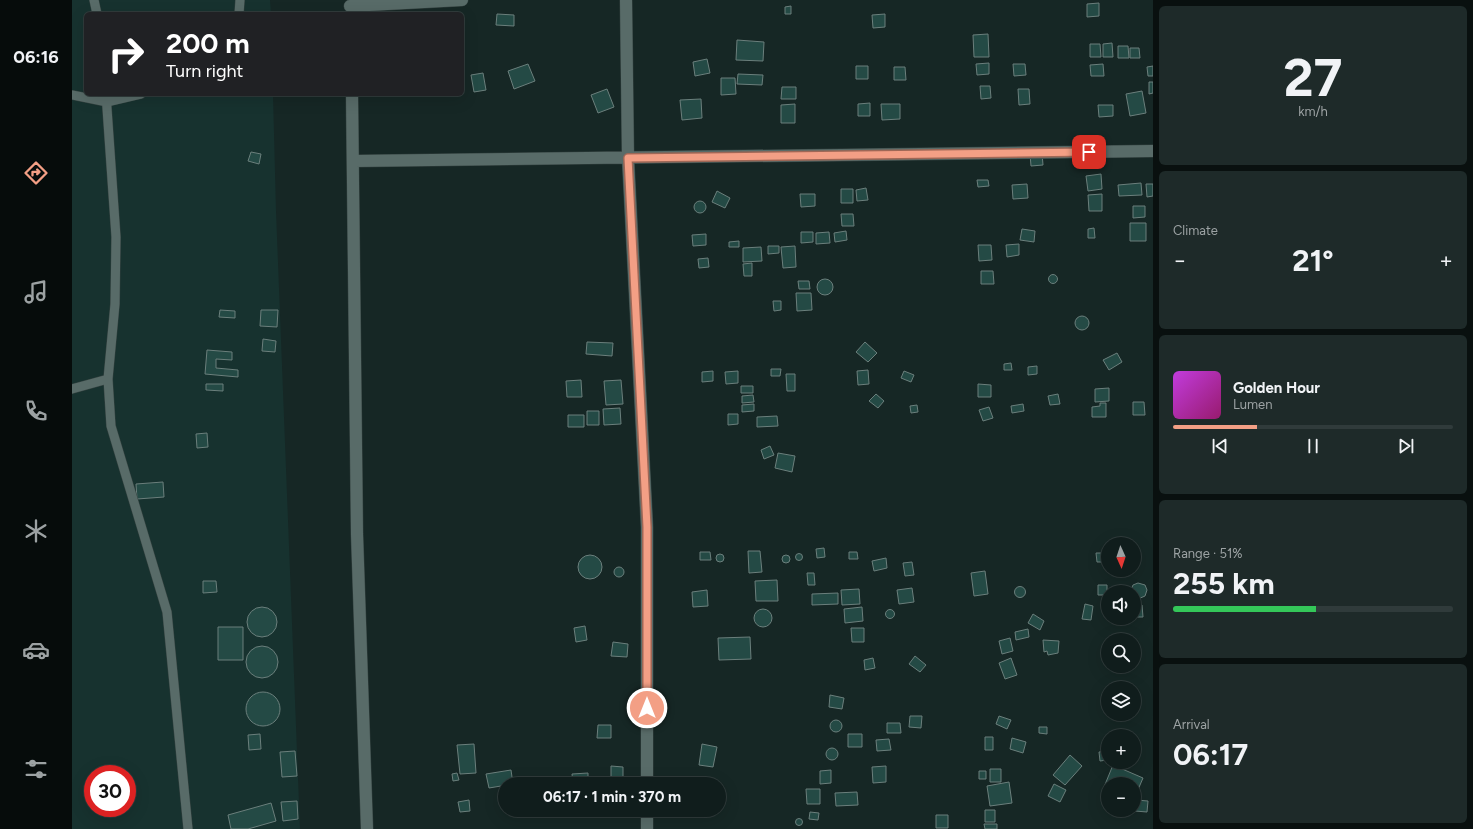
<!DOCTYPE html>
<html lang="en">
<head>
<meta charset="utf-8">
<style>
	:root { --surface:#101d1c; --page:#1e2a29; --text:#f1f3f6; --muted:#9ca2a3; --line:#303b3b; --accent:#f39f85 }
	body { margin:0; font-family:Figtree,sans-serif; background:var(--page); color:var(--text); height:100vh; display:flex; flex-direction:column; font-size:15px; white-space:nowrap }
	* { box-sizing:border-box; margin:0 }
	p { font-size:13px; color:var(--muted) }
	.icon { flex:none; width:22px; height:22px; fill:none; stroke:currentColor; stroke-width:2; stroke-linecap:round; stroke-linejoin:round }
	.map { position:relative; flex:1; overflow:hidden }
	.panel { display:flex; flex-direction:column; gap:6px; padding:6px; background:#09100f; width:320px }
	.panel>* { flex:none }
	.banner { position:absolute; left:12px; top:12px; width:380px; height:84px; border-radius:6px; box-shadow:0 4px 16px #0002,0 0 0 1px var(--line); background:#202124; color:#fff; overflow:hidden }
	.needle { width:26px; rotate:177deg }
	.tools { position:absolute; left:1029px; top:537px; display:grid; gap:8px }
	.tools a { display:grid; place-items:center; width:40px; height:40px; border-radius:50%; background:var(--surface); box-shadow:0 4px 16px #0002,0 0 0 1px var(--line); font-size:20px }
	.speed { position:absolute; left:12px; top:765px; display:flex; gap:8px; font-size:20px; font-weight:700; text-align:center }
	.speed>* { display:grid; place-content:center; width:52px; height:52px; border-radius:50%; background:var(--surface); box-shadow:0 4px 16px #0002,0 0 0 1px var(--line); line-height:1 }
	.speed .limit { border:6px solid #d22; background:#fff; color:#111 }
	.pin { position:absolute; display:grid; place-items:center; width:34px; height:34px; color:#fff; margin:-17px; border-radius:8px; box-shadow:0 2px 6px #0006 }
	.me { position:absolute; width:44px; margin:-22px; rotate:0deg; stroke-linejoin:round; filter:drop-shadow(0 0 3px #0008) }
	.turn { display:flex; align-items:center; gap:14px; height:84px; padding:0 16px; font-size:18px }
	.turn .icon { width:52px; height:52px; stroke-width:2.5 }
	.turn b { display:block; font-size:28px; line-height:34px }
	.big { font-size:30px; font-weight:700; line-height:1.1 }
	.panel .tile { flex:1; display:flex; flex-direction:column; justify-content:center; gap:6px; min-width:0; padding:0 14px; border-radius:6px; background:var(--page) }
	.panel .dial { align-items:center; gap:0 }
	.dial b { font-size:52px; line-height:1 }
	.song { display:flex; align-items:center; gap:12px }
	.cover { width:48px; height:48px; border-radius:6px; background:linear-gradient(135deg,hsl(290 70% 55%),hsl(320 70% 35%)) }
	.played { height:4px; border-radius:2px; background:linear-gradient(90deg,var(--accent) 30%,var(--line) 30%) }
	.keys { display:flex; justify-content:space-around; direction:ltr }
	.heat { display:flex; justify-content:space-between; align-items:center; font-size:22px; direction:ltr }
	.charge { height:6px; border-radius:3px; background:linear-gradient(90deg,#34c759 51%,var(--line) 0) }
	.trip { position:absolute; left:426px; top:777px; width:228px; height:40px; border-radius:20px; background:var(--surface); box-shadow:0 4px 16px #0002,0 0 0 1px var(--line); font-weight:700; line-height:40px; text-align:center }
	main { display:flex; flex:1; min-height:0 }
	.dock { display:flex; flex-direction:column; width:72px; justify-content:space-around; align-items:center; background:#060c0b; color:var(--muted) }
	.dock .icon { width:28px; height:28px }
	.dock .selected { color:var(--accent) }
	.dock b { font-size:18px; color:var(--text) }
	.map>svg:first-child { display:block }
	.built { fill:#17322f; fill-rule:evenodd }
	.building { fill:#244a45; stroke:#6b7f7c }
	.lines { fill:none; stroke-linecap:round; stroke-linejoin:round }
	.lane-casing { stroke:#344240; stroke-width:10 }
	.street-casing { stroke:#344240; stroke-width:13 }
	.lane { stroke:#586b68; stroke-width:9 }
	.street { stroke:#586b68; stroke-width:12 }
	.route-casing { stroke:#9e6756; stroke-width:10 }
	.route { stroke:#f39f85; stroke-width:7 }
</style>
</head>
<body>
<main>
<nav class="dock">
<b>06:16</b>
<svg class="icon selected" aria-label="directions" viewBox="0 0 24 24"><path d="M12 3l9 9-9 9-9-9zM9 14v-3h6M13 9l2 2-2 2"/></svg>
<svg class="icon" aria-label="music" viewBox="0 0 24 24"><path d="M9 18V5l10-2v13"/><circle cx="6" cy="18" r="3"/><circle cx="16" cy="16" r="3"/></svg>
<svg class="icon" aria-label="phone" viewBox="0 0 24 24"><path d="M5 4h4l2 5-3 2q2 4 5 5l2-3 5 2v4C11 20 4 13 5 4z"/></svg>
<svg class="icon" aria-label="climate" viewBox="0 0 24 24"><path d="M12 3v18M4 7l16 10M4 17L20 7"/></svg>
<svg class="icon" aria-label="car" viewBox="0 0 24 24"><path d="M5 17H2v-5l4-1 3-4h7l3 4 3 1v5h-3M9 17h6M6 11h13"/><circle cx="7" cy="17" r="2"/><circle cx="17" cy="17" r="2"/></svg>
<svg class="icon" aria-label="filters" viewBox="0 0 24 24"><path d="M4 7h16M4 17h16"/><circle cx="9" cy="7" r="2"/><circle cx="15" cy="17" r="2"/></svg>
</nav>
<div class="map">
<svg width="1081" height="829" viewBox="0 0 1081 829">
	<rect width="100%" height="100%" fill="#162725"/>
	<path class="built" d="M 0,0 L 198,0 L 199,14 L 14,14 L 14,94 L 201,94 L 204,211 L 228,829 L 0,829 ZM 21,774 L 55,774 L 55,808 L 21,808 Z"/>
	<path class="building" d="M 1027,3 L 1027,16 L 1015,17 L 1015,4 Z
		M 719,6 L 719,14 L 713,14 L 713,7 Z
		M 425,14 L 442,15 L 442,26 L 424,25 Z
		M 813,14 L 813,27 L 801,28 L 800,15 Z
		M 916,34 L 917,57 L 902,57 L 901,35 Z
		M 665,40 L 692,42 L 691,61 L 664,60 Z
		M 1040,43 L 1041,57 L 1031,57 L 1031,44 Z
		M 1018,44 L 1028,44 L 1029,57 L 1018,57 Z
		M 1046,46 L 1056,46 L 1057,58 L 1046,58 Z
		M 1058,48 L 1067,48 L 1068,58 L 1058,58 Z
		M 635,59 L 638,73 L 623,76 L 621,62 Z
		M 917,63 L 917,74 L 905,75 L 904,64 Z
		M 456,64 L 463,81 L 442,89 L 436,71 Z
		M 941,64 L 953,64 L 954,75 L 942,76 Z
		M 1031,64 L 1032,76 L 1019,76 L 1018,65 Z
		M 784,66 L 796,66 L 796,79 L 784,79 Z
		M 1081,66 L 1081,76 L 1076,76 L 1075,67 Z
		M 822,67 L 833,67 L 834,80 L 822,80 Z
		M 411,73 L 414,90 L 402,92 L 399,75 Z
		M 666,74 L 691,75 L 690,85 L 665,84 Z
		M 649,78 L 663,78 L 664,94 L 649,95 Z
		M 1077,82 L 1081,82 L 1081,93 L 1077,94 Z
		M 908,86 L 918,86 L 919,98 L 909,99 Z
		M 710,87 L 724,87 L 724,99 L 709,99 Z
		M 535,89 L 542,107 L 526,113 L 519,95 Z
		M 946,89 L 957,89 L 958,104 L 947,105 Z
		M 1070,91 L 1074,113 L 1058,116 L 1054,94 Z
		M 629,99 L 630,118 L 610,120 L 608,100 Z
		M 798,103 L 798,116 L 786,116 L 786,104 Z
		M 723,104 L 723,123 L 709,123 L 709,105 Z
		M 809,104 L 828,104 L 828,119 L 810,120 Z
		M 1026,105 L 1041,105 L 1041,116 L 1027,117 Z
		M 179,152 L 189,154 L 187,164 L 176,161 Z
		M 970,153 L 971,165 L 959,166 L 958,154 Z
		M 1029,174 L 1030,189 L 1016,191 L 1014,176 Z
		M 905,180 L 916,180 L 917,186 L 906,187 Z
		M 1069,183 L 1070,195 L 1047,196 L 1046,185 Z
		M 955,184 L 956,198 L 941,199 L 940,185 Z
		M 1074,184 L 1081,184 L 1081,196 L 1075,197 Z
		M 794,188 L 796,200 L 785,201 L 784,190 Z
		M 769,189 L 781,189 L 781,203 L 769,203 Z
		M 645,191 L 658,198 L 653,208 L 640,202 Z
		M 728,194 L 743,194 L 743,206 L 729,207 Z
		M 1030,194 L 1030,211 L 1017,211 L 1016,195 Z
		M622 207a6 6 0 1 1 12 0a6 6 0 1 1-12 0Z
		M 1061,206 L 1073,206 L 1073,217 L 1061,218 Z
		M 769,214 L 781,214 L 782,226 L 770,226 Z
		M 1058,223 L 1074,223 L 1074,241 L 1058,241 Z
		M 1022,228 L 1023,238 L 1016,238 L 1016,229 Z
		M 950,229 L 963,231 L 962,242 L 948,240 Z
		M 774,231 L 775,240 L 763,242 L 762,233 Z
		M 729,232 L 741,232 L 741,242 L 729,243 Z
		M 757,232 L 758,243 L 744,244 L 744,233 Z
		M 634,234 L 634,245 L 621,246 L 620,235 Z
		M 667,241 L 667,247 L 657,247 L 657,242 Z
		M 947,244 L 947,255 L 935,257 L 934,245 Z
		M 906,245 L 919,245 L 920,260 L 907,261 Z
		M 696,246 L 707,246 L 707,253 L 696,254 Z
		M 723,246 L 724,267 L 711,268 L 709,247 Z
		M 689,247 L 690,261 L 671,262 L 671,248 Z
		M 636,258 L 637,267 L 627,268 L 626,259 Z
		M 680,263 L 680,276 L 672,276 L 671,264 Z
		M 909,271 L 921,271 L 922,284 L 909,284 Z
		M976.5 279a4.5 4.5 0 1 1 9 0a4.5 4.5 0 1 1-9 0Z
		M745 287a8 8 0 1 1 16 0a8 8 0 1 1-16 0Z
		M 726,281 L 737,281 L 738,289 L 727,289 Z
		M 724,293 L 739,293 L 740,310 L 725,311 Z
		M 701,301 L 709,301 L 709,310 L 702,311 Z
		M 148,310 L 163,311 L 163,318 L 147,317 Z
		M 189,310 L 206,310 L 205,327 L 188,326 Z
		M1003 323a7 7 0 1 1 14 0a7 7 0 1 1-14 0Z
		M 191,339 L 204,341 L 203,352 L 190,351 Z
		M 515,342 L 541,343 L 540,356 L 514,354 Z
		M 793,342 L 805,353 L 796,362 L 784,352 Z
		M 135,350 L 160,352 L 160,360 L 144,359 L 144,368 L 166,370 L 166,377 L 133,374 Z
		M 1045,353 L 1050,362 L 1037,370 L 1031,360 Z
		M 939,363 L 940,370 L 932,370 L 932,364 Z
		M 965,366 L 965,374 L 956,375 L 956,367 Z
		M 699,369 L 709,369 L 708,376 L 699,376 Z
		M 796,370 L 797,384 L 786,385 L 785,371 Z
		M 641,371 L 641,381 L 630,382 L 630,372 Z
		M 666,371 L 666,383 L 654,384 L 653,372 Z
		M 832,371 L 842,375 L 839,382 L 829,378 Z
		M 714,374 L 723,374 L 723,391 L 715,391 Z
		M 509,380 L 510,397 L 495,397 L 494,381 Z
		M 549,380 L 551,404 L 534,405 L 532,381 Z
		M 134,384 L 151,384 L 151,391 L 134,390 Z
		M 906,384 L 919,385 L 919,397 L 906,397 Z
		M 669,386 L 681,386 L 681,393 L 669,393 Z
		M 1037,388 L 1037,401 L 1023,402 L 1023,389 Z
		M 804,394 L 812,401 L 806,408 L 797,401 Z
		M 986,394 L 988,404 L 978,405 L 976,396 Z
		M 681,395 L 682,402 L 670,403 L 670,396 Z
		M 1061,402 L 1072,402 L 1073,415 L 1061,415 Z
		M 1028,403 L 1034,403 L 1034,417 L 1020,417 L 1020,407 L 1028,406 Z
		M 682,404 L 682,411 L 670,412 L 670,405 Z
		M 951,404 L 952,411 L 940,413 L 939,406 Z
		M 845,405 L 846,412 L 839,413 L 838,406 Z
		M 917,407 L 921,418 L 911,421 L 907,410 Z
		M 548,408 L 549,424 L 532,425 L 531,409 Z
		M 515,411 L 527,411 L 527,425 L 515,425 Z
		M 656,414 L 666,414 L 666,424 L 656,425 Z
		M 496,415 L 512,415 L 512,427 L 496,427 Z
		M 705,416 L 706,426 L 685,427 L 685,417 Z
		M 135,433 L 136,447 L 125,448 L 124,434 Z
		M 698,446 L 702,455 L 692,459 L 689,450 Z
		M 706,453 L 723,456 L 720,472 L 703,468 Z
		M 91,482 L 92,497 L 65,499 L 64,484 Z
		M 752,548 L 753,557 L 745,558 L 744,549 Z
		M 676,551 L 688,551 L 690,572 L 677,573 Z
		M 628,552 L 638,552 L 639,560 L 628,560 Z
		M 777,552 L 785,552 L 786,559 L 777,559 Z
		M 1024,553 L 1034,553 L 1034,562 L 1025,562 Z
		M723.5 557a3.5 3.5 0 1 1 7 0a3.5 3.5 0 1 1-7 0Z
		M644 558a4 4 0 1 1 8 0a4 4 0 1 1-8 0Z
		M506 567a12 12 0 1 1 24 0a12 12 0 1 1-24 0Z
		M710 559a4 4 0 1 1 8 0a4 4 0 1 1-8 0Z
		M 814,558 L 815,568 L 802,571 L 800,561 Z
		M 840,562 L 842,575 L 833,576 L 831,563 Z
		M542 572a5 5 0 1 1 10 0a5 5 0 1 1-10 0Z
		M 913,571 L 916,594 L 902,596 L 899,573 Z
		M 735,573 L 742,573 L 743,585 L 736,585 Z
		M 705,580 L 706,601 L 684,601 L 683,581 Z
		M 131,581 L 144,581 L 145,592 L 131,593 Z
		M 1066,583 L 1073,585 L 1075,590 L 1073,596 L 1066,599 L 1062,597 L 1062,592 L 1059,592 L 1059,590 L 1061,585 Z
		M 1026,585 L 1035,585 L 1035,595 L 1026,595 Z
		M 1048,585 L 1054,587 L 1056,592 L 1042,592 L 1044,587 Z
		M942.5 592a5.5 5.5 0 1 1 11 0a5.5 5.5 0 1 1-11 0Z
		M 840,588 L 842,602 L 827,604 L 825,590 Z
		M 787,589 L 788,604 L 770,605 L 769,590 Z
		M 635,590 L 636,606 L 621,607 L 620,592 Z
		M 766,593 L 766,604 L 740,605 L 740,594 Z
		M 1013,604 L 1021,606 L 1019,620 L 1010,619 Z
		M 1036,604 L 1036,618 L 1046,618 L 1045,619 L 1037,619 L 1034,617 L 1032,609 Z
		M 1070,605 L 1071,617 L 1062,617 L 1062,606 Z
		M 790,607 L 791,621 L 773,623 L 772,609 Z
		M175 622a15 15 0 1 1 30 0a15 15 0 1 1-30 0Z
		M682 618a9 9 0 1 1 18 0a9 9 0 1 1-18 0Z
		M813.5 614a4.5 4.5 0 1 1 9 0a4.5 4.5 0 1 1-9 0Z
		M 961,614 L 972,621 L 968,630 L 956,623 Z
		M 513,626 L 515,640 L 504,642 L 502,628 Z
		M 146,627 L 171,627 L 171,660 L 146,660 Z
		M 779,628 L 792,628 L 792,642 L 780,642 Z
		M 956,629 L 957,637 L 944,640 L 943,632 Z
		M 678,637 L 679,659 L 647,660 L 646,638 Z
		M 938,638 L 941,651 L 930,654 L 927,641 Z
		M 971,640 L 987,641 L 986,653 L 976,655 L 975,651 L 972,652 Z
		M 541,642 L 556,644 L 555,657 L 539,656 Z
		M174 662a16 16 0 1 1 32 0a16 16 0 1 1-32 0Z
		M 843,656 L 854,665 L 848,672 L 837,664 Z
		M 801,658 L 803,668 L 793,670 L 792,660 Z
		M 939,658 L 945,675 L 933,679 L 927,663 Z
		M174 709a17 17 0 1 1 34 0a17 17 0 1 1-34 0Z
		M 758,695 L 772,698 L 770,709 L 757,707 Z
		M 838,716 L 850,716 L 849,728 L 837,727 Z
		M 927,716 L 939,720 L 935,729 L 924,724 Z
		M758 726a6 6 0 1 1 12 0a6 6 0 1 1-12 0Z
		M 815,723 L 828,723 L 829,733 L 815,733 Z
		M 526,725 L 539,725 L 539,738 L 525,738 Z
		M 967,727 L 975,727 L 975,734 L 967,733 Z
		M 188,734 L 189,749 L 177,750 L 176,735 Z
		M 776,734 L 790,734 L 790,747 L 776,747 Z
		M 913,737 L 921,737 L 921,750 L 913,750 Z
		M 940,738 L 954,742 L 951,753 L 938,749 Z
		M 817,739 L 819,750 L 805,751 L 804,740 Z
		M 402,744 L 404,773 L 388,774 L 385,745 Z
		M 630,744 L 645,747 L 641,767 L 627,765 Z
		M754 754a6 6 0 1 1 12 0a6 6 0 1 1-12 0Z
		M 223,751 L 225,776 L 210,777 L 208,752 Z
		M 1035,751 L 1035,760 L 1028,761 L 1027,752 Z
		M 998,755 L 1010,766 L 993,785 L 981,775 Z
		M 1041,765 L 1071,778 L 1065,792 L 1062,791 L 1062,784 L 1036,784 L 1036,788 L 1032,787 Z
		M 539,766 L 551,767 L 551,781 L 539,780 Z
		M 814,766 L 814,782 L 801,783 L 800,767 Z
		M 918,769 L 929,769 L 929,782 L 918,782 Z
		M 439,770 L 441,784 L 417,788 L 414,774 Z
		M 759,770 L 759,783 L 748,784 L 748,771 Z
		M 907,771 L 914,771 L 914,779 L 907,779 Z
		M 385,773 L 387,780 L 381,781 L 380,774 Z
		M 516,773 L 516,784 L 501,784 L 500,774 Z
		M 937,782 L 940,803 L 918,806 L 915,786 Z
		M 982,784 L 994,790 L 988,802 L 976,796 Z
		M 734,789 L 748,789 L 748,804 L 735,804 Z
		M 785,792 L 786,805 L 764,806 L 763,793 Z
		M 397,800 L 398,811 L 388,812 L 386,802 Z
		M 1064,800 L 1076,801 L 1075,812 L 1063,811 Z
		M 225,801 L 226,819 L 211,821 L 209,802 Z
		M 199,803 L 204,821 L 176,829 L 159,829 L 156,815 Z
		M 913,810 L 923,810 L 923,822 L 913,822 Z
		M 738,812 L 747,813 L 746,820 L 737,819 Z
		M 864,815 L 876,815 L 876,828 L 864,828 Z
		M723.5 822a3.5 3.5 0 1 1 7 0a3.5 3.5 0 1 1-7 0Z
		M 912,824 L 925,824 L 925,829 L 913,829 Z"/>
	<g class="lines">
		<g class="lane-casing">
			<path id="lane" d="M 22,0 L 25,14
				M 167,14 L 168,0
				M 0,95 L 35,102 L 69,94
				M 36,379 L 39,426 L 95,612 L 116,829
				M 0,389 L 36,379 L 43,304 L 44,237 L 34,94"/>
		</g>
		<g class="street-casing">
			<path id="street" d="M 554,0 L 556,158 L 575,527 L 575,784
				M 278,6 L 390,0
				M 280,94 L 285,534 L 295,829
				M 282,161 L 1081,151
				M 575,810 L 575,829"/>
		</g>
		<use href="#lane" class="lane"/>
		<use href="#street" class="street"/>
	</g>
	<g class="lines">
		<g class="route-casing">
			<path id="route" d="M 575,708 L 575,527 L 556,158 L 1017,152"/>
		</g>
		<use href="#route" class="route"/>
	</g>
</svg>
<div class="tools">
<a><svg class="needle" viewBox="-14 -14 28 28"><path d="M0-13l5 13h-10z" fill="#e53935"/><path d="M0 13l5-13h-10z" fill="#9ca2a3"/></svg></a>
<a><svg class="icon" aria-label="sound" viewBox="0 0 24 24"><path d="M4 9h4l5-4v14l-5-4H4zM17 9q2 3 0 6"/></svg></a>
<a><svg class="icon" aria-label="search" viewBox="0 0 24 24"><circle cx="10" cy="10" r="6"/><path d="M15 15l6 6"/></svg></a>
<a><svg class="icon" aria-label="layers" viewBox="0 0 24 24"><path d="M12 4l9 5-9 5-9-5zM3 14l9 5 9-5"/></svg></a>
<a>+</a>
<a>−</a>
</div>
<div class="speed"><div class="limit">30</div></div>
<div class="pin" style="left:1017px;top:152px;background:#d93025"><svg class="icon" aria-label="arrive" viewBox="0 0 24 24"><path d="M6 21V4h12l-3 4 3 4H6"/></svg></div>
<svg class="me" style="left:575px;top:708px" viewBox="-20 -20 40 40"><circle r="17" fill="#f39f85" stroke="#fff" stroke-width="3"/><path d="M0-11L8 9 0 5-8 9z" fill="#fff"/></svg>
<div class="trip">06:17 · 1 min · 370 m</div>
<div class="banner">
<div class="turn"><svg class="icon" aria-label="right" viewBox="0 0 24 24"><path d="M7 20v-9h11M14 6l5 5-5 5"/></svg><div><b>200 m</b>Turn right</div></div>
</div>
</div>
<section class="panel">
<div class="tile dial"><b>27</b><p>km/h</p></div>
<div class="tile"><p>Climate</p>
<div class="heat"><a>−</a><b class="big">21°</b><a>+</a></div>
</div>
<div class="tile">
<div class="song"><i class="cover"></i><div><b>Golden Hour</b><p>Lumen</p></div></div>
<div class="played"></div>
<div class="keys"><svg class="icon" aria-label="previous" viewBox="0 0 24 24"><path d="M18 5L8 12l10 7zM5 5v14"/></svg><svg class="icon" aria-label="pause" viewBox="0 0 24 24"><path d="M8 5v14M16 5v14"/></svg><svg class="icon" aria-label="next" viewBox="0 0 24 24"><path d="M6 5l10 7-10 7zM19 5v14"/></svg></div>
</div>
<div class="tile"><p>Range · 51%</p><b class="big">255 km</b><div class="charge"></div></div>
<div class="tile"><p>Arrival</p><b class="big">06:17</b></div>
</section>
</main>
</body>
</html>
